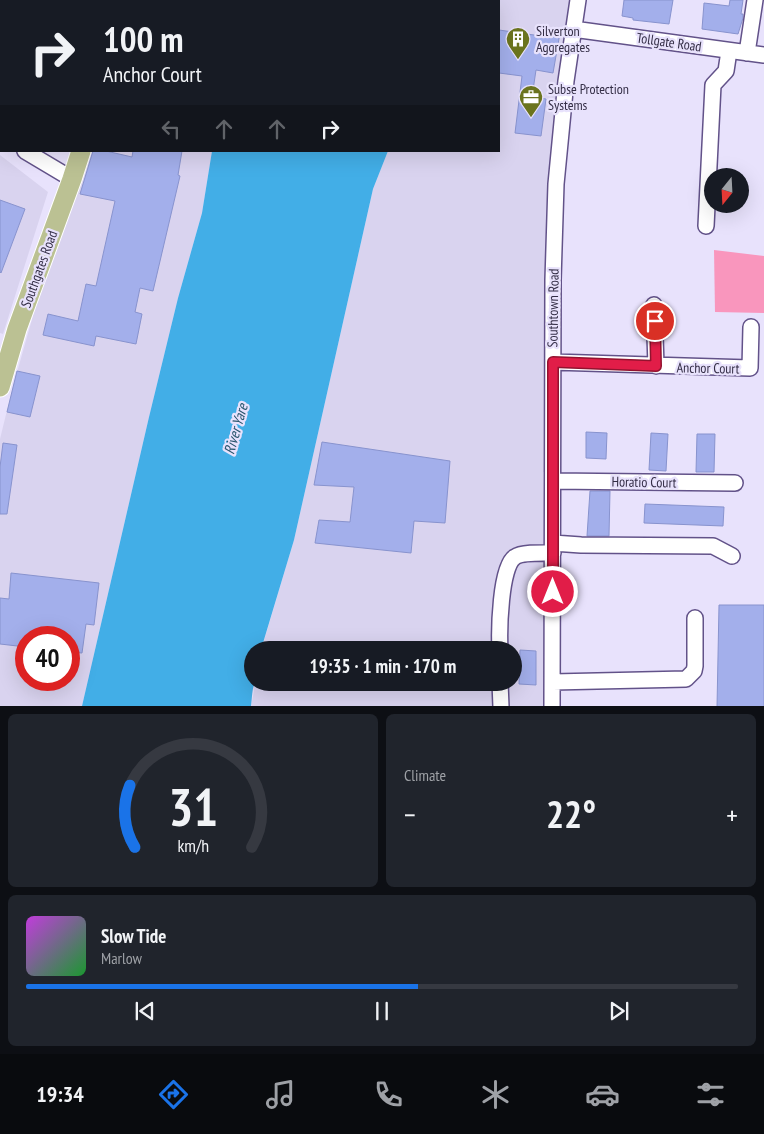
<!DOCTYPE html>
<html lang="en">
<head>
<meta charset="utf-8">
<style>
	:root { --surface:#171b24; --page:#20242c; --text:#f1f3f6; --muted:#9ea1a6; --line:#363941; --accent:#1a73e8 }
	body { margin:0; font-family:"PT Sans Narrow",sans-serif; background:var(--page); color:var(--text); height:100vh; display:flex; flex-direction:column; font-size:19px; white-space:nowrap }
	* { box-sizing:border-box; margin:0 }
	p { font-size:16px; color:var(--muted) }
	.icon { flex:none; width:28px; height:28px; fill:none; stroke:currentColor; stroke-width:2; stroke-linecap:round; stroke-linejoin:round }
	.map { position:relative; height:706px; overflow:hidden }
	.panel { display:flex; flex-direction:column; gap:8px; padding:8px; background:#0d0f14; flex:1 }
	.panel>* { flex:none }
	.banner { position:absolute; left:0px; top:0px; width:500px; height:152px; box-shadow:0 5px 20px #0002; background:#171b24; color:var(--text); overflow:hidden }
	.needle { width:32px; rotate:198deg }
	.tools { position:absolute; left:704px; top:168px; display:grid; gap:10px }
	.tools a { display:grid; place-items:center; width:45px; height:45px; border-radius:50%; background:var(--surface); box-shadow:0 5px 20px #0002; font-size:25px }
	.speed { position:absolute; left:15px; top:626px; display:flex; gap:10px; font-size:25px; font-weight:700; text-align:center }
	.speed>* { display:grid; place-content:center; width:65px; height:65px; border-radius:50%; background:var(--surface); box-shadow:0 5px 20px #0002; line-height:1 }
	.speed .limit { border:8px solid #d22; background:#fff; color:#111 }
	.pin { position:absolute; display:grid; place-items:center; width:42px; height:42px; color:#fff; margin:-21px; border:2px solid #fff; border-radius:50%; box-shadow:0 1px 5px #0007 }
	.me { position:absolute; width:55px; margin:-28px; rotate:0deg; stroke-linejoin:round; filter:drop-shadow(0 0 4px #0008) }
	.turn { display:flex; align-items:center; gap:18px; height:105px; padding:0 20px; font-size:22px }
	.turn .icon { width:65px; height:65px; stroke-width:2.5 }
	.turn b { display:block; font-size:35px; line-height:42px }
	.lanes { display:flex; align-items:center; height:48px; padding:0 20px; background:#0003; justify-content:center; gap:25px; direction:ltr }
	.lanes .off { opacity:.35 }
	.big { font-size:38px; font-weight:600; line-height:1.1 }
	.panel .tile { flex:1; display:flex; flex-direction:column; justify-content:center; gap:8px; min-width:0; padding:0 18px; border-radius:8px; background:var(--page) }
	.panel .dial { align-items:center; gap:0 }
	.dial svg { height:130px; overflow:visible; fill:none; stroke:var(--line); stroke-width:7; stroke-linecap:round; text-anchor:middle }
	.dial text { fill:var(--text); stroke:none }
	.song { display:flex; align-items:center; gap:15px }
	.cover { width:60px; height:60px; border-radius:8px; background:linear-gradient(135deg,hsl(290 70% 55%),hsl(130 70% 35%)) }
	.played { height:5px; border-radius:2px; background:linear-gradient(90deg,var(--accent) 55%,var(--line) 55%) }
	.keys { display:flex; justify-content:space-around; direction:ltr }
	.heat { display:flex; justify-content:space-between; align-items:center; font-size:28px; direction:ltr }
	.panel .tiles { flex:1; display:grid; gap:8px; grid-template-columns:1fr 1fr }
	.tile:last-child { grid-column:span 2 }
	.trip { position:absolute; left:244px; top:641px; width:278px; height:50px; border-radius:25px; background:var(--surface); box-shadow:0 5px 20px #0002; font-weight:600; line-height:50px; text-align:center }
	.menu { display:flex; height:80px; justify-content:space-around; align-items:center; background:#090b0e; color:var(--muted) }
	.menu .icon { width:35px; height:35px }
	.menu .on { color:var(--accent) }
	.menu b { font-size:22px; color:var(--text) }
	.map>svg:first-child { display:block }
	.built { fill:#d9d3ef; fill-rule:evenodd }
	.green { fill:#f996bd }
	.water { fill:#42aee7 }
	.building { fill:#a3afeb; stroke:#8893ce }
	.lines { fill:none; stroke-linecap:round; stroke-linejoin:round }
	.minor-casing { stroke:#625289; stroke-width:18 }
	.major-casing { stroke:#fff; stroke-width:21 }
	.minor { stroke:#fff; stroke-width:15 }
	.major { stroke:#bbc193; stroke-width:19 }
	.route-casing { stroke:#92132f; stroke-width:12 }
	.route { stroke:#e11d48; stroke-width:9 }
	.labels { text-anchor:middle; stroke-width:4.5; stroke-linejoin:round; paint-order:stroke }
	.poi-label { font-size:14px; fill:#332d45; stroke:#e8e2fc; text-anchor:start }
	.street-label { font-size:14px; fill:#332d45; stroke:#e8e2fc }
	.water-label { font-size:15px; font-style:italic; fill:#27536b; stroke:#e8e2fc }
</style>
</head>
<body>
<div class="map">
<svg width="764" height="707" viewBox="0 0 764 707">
	<rect width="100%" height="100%" fill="#e8e2fc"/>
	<path class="built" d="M 0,0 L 115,0 L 1,1 L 1,123 Z
		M 444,0 L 578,0 L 566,81 L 553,473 L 543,472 L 545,580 L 543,706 L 251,707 L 254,691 L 253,686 L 255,683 L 512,682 L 512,650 L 266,650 L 263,644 L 294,540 L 373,189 L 388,151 L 499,151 L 499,1 L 444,1 Z
		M 89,151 L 212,151 L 202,213 L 178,298 L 149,417 L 82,706 L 0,707 L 0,439 L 12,390 L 40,291 ZM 26,638 L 69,638 L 69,680 L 26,680 Z
		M 0,155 L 48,192 L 3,334 L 0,333 Z"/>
	<path class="green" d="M 714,250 L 764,256 L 764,313 L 715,312 Z"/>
	<path class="water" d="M 249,0 L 444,0 L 249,1 Z
		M 212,151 L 388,151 L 373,189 L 294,540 L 263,643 L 328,645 L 429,641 L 451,650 L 252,650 L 252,682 L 255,683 C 252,687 252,700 251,706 L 82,706 L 149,417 L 178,298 L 202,213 Z"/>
	<path class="building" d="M 624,0 L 673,0 L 669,24 L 633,20 L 633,18 L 622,16 Z
		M 730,0 L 743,0 L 741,14 L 743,14 L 743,18 L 738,34 L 702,29 L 704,3 L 729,6 Z
		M 543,29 L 560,33 L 553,73 L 536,70 L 532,97 L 546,99 L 541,136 L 515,133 L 522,76 L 499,73 L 499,30 L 541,36 Z
		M 93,151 L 106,151 L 132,157 L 133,151 L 182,151 L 178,175 L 180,176 L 153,291 L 140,288 L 135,312 L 142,314 L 136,344 L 96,336 L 94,346 L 43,335 L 48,314 L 78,321 L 86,284 L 96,286 L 115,201 L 80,194 Z
		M 0,200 L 25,209 L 1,273 L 0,272 Z
		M 17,371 L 40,376 L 30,417 L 7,412 Z
		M 586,432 L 607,433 L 606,459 L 586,458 Z
		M 651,433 L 668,434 L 666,471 L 649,470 Z
		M 697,434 L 715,434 L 714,472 L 696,472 Z
		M 322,442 L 450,461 L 445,523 L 414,521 L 411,553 L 315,543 L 319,520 L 350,522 L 354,487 L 314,485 Z
		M 3,443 L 17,445 L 7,514 L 0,514 L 0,467 Z
		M 590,491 L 610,491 L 609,536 L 587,536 Z
		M 645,504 L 724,507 L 723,526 L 644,523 Z
		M 11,573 L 99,583 L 94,625 L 86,624 L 82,653 L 69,652 L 69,638 L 26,638 L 26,647 L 0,644 L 0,598 L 9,599 Z
		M 719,605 L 764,605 L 764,707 L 717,707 Z
		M 520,650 L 536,651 L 536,685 L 519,684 Z"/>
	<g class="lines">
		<g class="minor-casing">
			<path id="minor" d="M 0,9 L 1,10
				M 573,29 L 764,55
				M 747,53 L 755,0
				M 0,136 L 1,137
				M 25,151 L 72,179
				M 706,226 L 713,85 L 726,71 L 729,51
				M 654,305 L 656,366
				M 553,362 L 750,368 L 751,327
				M 553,481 L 735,483
				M 553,543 L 581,545 L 713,546 L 732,556
				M 500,650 C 499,632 500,566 515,557 C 522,552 544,553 553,553
				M 500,682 L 501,707
				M 553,682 L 686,679 L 694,671 L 695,666 L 695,618
				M 552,707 L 553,280 L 556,184 L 566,81 L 578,0"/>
		</g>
		<g class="major-casing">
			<path id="major" d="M 125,1 L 125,0
				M 0,387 L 17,329 L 72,179 L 81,151"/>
		</g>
		<use href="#minor" class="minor"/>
		<use href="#major" class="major"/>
	</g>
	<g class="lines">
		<g class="route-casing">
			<path id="route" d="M 553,592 L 553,362 L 656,366 L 655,321"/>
		</g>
		<use href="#route" class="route"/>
	</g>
	<defs>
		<g id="building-pin" transform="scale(1.25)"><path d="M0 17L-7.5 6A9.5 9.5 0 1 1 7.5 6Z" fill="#6b741e" stroke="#e8e2fc"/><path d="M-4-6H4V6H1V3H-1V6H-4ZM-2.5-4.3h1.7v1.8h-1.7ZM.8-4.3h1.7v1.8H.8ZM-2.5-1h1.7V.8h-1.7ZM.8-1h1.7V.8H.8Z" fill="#fff"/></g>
		<g id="office-pin" transform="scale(1.25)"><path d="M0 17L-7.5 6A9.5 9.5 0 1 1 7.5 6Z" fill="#6b741e" stroke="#e8e2fc"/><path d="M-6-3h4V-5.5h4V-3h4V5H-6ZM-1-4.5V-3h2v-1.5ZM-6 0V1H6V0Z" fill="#fff"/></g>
	</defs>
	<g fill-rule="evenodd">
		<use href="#building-pin" x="518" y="39"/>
		<use href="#office-pin" x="531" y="97"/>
	</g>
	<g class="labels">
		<g class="poi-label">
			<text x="536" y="36">Silverton<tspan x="536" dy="16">Aggregates</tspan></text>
			<text x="548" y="94">Subse Protection<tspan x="548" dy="16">Systems</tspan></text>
		</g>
		<g class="street-label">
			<text transform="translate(669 42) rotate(8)" y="5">Tollgate Road</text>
			<text transform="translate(39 269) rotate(-70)" y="5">Southgates Road</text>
			<text transform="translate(553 308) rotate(-89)" y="5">Southtown Road</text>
			<text transform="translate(708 368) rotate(1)" y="5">Anchor Court</text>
			<text transform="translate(644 482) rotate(1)" y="5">Horatio Court</text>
		</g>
		<g class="water-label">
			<text transform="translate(236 429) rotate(-74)" y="5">River Yare</text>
		</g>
	</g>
</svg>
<div class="tools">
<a><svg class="needle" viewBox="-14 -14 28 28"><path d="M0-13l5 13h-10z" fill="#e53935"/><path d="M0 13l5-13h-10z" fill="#9ea1a6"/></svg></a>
</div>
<div class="speed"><div class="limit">40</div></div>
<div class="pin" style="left:655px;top:321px;background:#d93025"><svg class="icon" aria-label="arrive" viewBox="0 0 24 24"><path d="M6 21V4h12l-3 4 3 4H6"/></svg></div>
<svg class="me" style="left:553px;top:592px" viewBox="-20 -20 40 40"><circle r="17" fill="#e11d48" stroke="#fff" stroke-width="3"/><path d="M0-11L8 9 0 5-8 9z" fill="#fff"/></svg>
<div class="trip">19:35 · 1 min · 170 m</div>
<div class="banner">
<div class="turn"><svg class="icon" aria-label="right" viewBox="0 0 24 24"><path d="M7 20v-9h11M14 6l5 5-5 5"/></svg><div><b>100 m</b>Anchor Court</div></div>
<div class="lanes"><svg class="icon off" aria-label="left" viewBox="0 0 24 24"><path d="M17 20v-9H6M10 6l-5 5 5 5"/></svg><svg class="icon off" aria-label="ahead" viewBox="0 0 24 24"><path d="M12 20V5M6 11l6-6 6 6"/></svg><svg class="icon off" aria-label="ahead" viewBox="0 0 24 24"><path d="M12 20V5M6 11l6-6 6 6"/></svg><svg class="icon" aria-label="right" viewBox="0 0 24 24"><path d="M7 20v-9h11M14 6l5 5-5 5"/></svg></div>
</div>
</div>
<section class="panel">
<div class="tiles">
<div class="tile dial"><svg viewBox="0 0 100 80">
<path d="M14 69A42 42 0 1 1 86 69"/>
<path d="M14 69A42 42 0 0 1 11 31" stroke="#1a73e8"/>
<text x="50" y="56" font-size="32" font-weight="700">31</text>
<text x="50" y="72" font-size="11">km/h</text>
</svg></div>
<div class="tile"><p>Climate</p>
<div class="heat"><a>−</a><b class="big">22°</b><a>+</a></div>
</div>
<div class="tile">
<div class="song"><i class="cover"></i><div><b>Slow Tide</b><p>Marlow</p></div></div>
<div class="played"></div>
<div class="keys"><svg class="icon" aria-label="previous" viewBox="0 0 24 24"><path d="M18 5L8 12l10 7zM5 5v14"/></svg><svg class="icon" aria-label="pause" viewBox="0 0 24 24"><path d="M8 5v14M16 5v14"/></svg><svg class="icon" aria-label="next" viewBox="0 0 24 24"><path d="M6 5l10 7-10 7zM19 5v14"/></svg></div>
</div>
</div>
</section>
<nav class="menu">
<b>19:34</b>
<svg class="icon on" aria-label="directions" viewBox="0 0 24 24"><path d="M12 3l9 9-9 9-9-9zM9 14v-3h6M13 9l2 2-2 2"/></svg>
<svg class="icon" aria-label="music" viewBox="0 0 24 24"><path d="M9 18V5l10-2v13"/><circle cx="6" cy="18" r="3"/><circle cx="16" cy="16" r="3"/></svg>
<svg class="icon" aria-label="phone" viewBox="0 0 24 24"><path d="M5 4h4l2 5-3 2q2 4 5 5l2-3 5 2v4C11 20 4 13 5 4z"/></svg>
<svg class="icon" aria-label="climate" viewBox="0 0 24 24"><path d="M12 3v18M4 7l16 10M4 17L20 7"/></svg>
<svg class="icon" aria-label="car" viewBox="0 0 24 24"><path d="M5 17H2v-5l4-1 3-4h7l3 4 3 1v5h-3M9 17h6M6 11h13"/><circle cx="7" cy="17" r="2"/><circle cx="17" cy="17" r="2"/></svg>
<svg class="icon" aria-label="filters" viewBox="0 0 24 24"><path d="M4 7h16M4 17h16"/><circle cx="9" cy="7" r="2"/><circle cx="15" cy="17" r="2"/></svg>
</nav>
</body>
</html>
